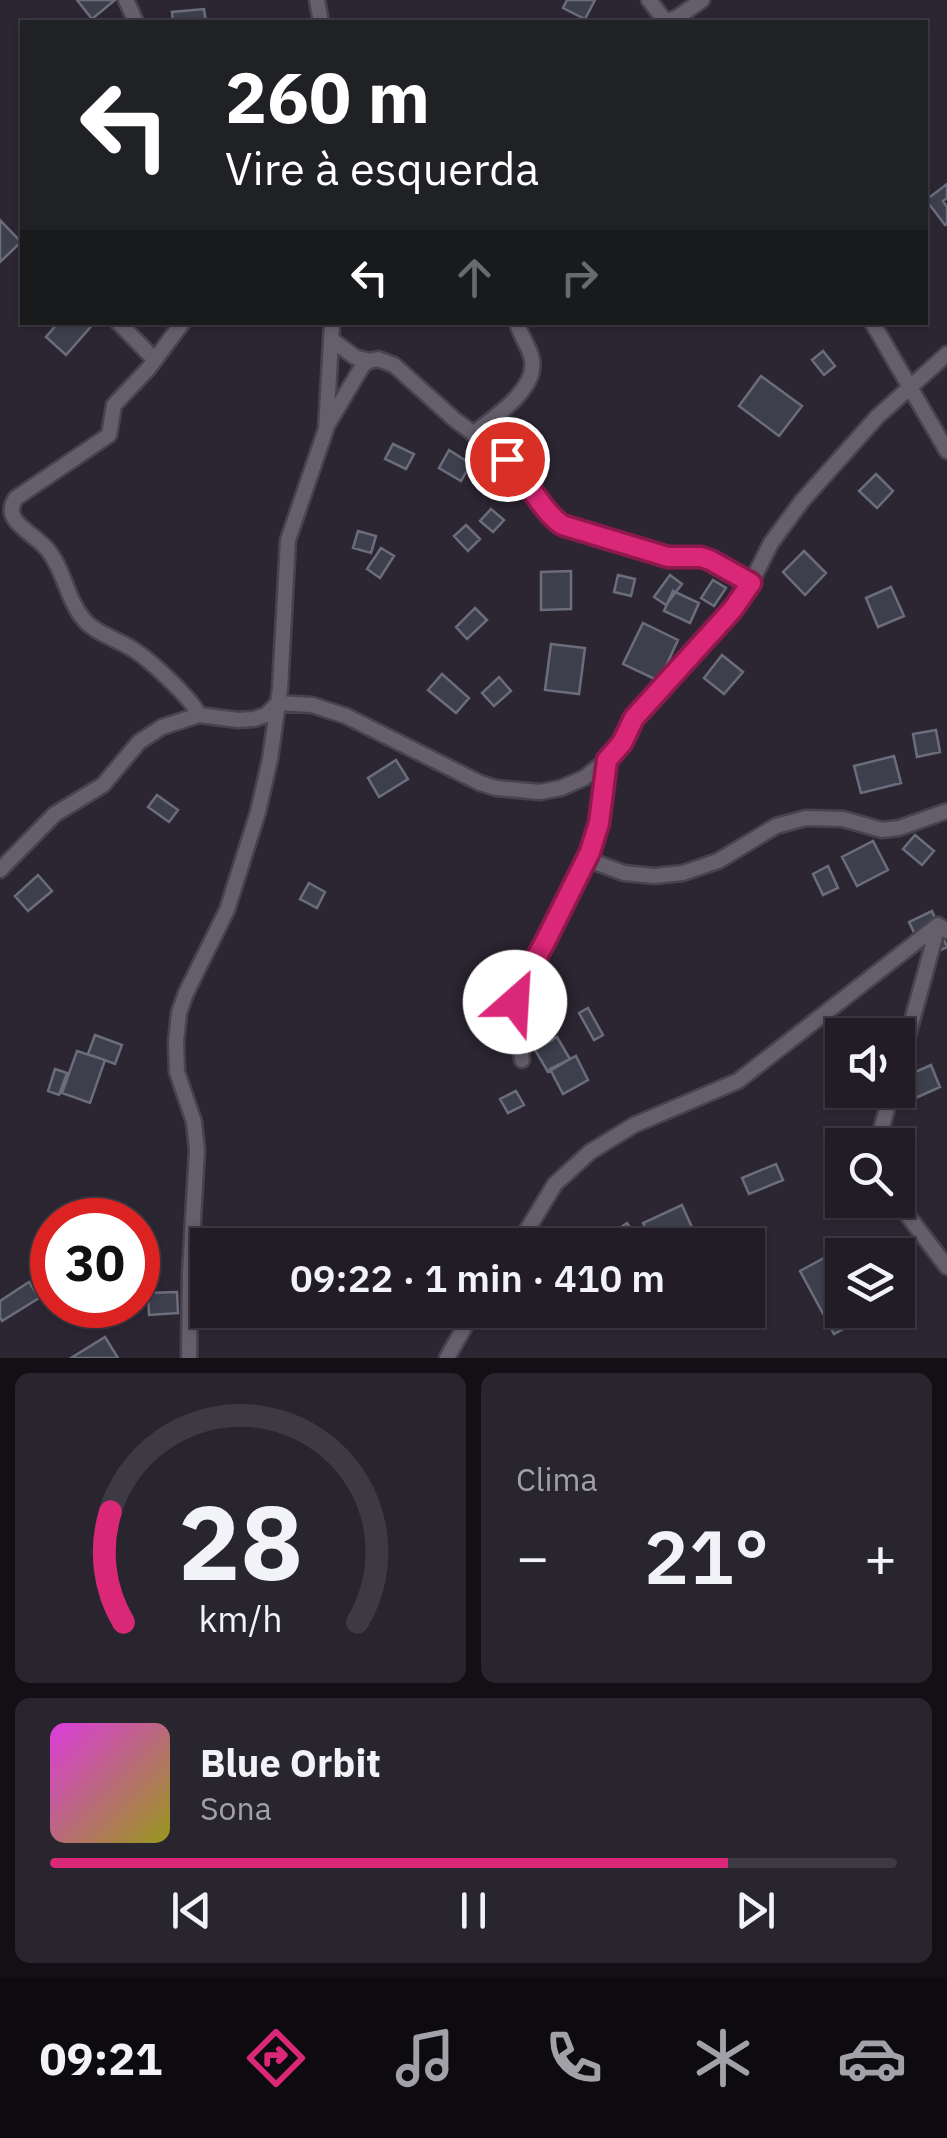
<!DOCTYPE html>
<html lang="pt">
<head>
<meta charset="utf-8">
<style>
	:root { --surface:#211c26; --page:#29252e; --text:#f1f3f6; --muted:#a2a1a7; --line:#3e3a43; --accent:#db2777 }
	body { margin:0; font-family:"IBM Plex Sans",sans-serif; background:var(--page); color:var(--text); height:100vh; display:flex; flex-direction:column; font-size:38px; white-space:nowrap }
	* { box-sizing:border-box; margin:0 }
	p { font-size:32px; color:var(--muted) }
	.icon { flex:none; width:55px; height:55px; fill:none; stroke:currentColor; stroke-width:2; stroke-linecap:round; stroke-linejoin:round }
	.map { position:relative; height:1358px; overflow:hidden }
	.sheet { display:flex; flex-direction:column; gap:15px; padding:15px; background:#120f15; flex:1 }
	.sheet>* { flex:none }
	.hud { position:absolute; left:20px; top:20px; width:908px; height:305px; border-radius:0px; box-shadow:0 2px 8px #0004,0 0 0 2px var(--line); background:#202124; color:#fff; overflow:hidden }
	.buttons { position:absolute; left:825px; top:1018px; display:grid; gap:20px }
	.buttons a { display:grid; place-items:center; width:90px; height:90px; border-radius:0px; background:var(--surface); box-shadow:0 2px 8px #0004,0 0 0 2px var(--line); font-size:50px }
	.speed { position:absolute; left:30px; top:1198px; display:flex; gap:20px; font-size:50px; font-weight:700; text-align:center }
	.speed>* { display:grid; place-content:center; width:130px; height:130px; border-radius:50%; background:var(--surface); box-shadow:0 2px 8px #0004,0 0 0 2px var(--line); line-height:1 }
	.speed .limit { border:15px solid #d22; background:#fff; color:#111 }
	.pin { position:absolute; display:grid; place-items:center; width:85px; height:85px; color:#fff; margin:-42px; border:5px solid #fff; border-radius:50%; box-shadow:0 2px 10px #0007 }
	.me { position:absolute; width:110px; margin:-55px; rotate:26deg; stroke-linejoin:round; filter:drop-shadow(0 0 8px #0008) }
	.turn { display:flex; align-items:center; gap:35px; height:210px; padding:0 40px; font-size:45px }
	.turn .icon { width:130px; height:130px; stroke-width:2.5 }
	.turn b { display:block; font-size:70px; line-height:85px }
	.lanes { display:flex; align-items:center; height:95px; padding:0 40px; background:#0003; justify-content:center; gap:50px; direction:ltr }
	.lanes .off { opacity:.35 }
	.big { font-size:75px; font-weight:600; line-height:1.1 }
	.sheet .tile { flex:1; display:flex; flex-direction:column; justify-content:center; gap:15px; min-width:0; padding:0 35px; border-radius:15px; background:var(--page) }
	.sheet .dial { align-items:center; gap:0 }
	.dial svg { height:260px; overflow:visible; fill:none; stroke:var(--line); stroke-width:7; stroke-linecap:round; text-anchor:middle }
	.dial text { fill:var(--text); stroke:none }
	.song { display:flex; align-items:center; gap:30px }
	.cover { width:120px; height:120px; border-radius:15px; background:linear-gradient(135deg,hsl(300 70% 55%),hsl(60 70% 35%)) }
	.played { height:10px; border-radius:5px; background:linear-gradient(90deg,var(--accent) 80%,var(--line) 80%) }
	.keys { display:flex; justify-content:space-around; direction:ltr }
	.heat { display:flex; justify-content:space-between; align-items:center; font-size:55px; direction:ltr }
	.sheet .tiles { flex:1; display:grid; gap:15px; grid-template-columns:1fr 1fr }
	.tile:last-child { grid-column:span 2 }
	.trip { position:absolute; left:190px; top:1228px; width:575px; height:100px; border-radius:0px; background:var(--surface); box-shadow:0 2px 8px #0004,0 0 0 2px var(--line); font-weight:600; line-height:100px; text-align:center }
	.tabs { display:flex; height:160px; justify-content:space-around; align-items:center; background:#0d0b0f; color:var(--muted) }
	.tabs .icon { width:70px; height:70px }
	.tabs .active { color:var(--accent) }
	.tabs b { font-size:45px; color:var(--text) }
	.map>svg:first-child { display:block }
	.building { fill:#3e3f4d; stroke:#6b6d7c; stroke-width:2.5 }
	.lines { fill:none; stroke-linecap:round; stroke-linejoin:round }
	.minor-casing { stroke:#47434d; stroke-width:19 }
	.minor { stroke:#655f6d; stroke-width:14 }
	.route-casing { stroke:#8e194d; stroke-width:25 }
	.route { stroke:#db2777; stroke-width:18 }
</style>
</head>
<body>
<div class="map">
<svg width="947" height="1358" viewBox="0 0 947 1358">
	<rect width="100%" height="100%" fill="#2c2633"/>
	<path class="building" d="M 77,0 L 115,0 L 92,19 Z
		M 567,0 L 595,0 L 585,19 L 563,8 Z
		M 204,9 L 206,22 L 173,22 L 172,12 Z
		M 947,184 L 947,198 L 943,201 L 947,207 L 947,224 L 945,225 L 926,200 Z
		M 0,220 L 21,242 L 0,262 Z
		M 59,322 L 95,322 L 66,355 L 46,337 Z
		M 823,351 L 835,366 L 824,375 L 812,360 Z
		M 761,376 L 802,406 L 779,436 L 739,406 Z
		M 393,444 L 414,454 L 406,469 L 385,459 Z
		M 449,450 L 471,464 L 461,481 L 439,468 Z
		M 876,474 L 893,491 L 877,508 L 859,491 Z
		M 491,509 L 504,520 L 493,532 L 480,521 Z
		M 466,525 L 480,539 L 468,551 L 454,536 Z
		M 358,531 L 376,536 L 371,553 L 353,548 Z
		M 381,548 L 394,556 L 380,578 L 367,569 Z
		M 804,551 L 826,573 L 805,595 L 783,572 Z
		M 571,571 L 571,609 L 541,610 L 541,572 Z
		M 618,575 L 635,579 L 631,596 L 614,592 Z
		M 670,575 L 682,584 L 666,605 L 654,597 Z
		M 713,580 L 726,588 L 714,606 L 701,598 Z
		M 891,587 L 904,616 L 878,627 L 866,598 Z
		M 673,591 L 699,603 L 690,623 L 664,611 Z
		M 475,608 L 487,620 L 467,639 L 456,627 Z
		M 643,623 L 678,640 L 659,681 L 623,664 Z
		M 551,644 L 585,648 L 579,694 L 545,690 Z
		M 722,655 L 743,672 L 724,694 L 704,678 Z
		M 442,674 L 469,698 L 456,713 L 428,690 Z
		M 499,677 L 511,691 L 494,706 L 482,693 Z
		M 936,730 L 940,752 L 917,757 L 913,734 Z
		M 894,756 L 901,783 L 861,793 L 854,766 Z
		M 396,760 L 408,779 L 379,797 L 368,778 Z
		M 157,795 L 178,810 L 169,822 L 148,807 Z
		M 915,835 L 934,851 L 922,865 L 903,849 Z
		M 873,841 L 888,870 L 857,886 L 842,857 Z
		M 828,866 L 838,888 L 823,895 L 813,874 Z
		M 38,875 L 52,891 L 28,911 L 15,896 Z
		M 309,883 L 325,892 L 317,908 L 300,899 Z
		M 932,911 L 947,947 L 926,957 L 909,922 Z
		M 588,1008 L 603,1035 L 594,1040 L 579,1013 Z
		M 95,1035 L 122,1045 L 115,1064 L 88,1054 Z
		M 557,1037 L 570,1059 L 548,1072 L 535,1050 Z
		M 77,1051 L 105,1060 L 90,1103 L 62,1093 Z
		M 576,1056 L 588,1080 L 563,1094 L 550,1069 Z
		M 931,1065 L 940,1087 L 911,1100 L 902,1078 Z
		M 55,1069 L 67,1073 L 59,1095 L 48,1091 Z
		M 516,1091 L 524,1105 L 508,1113 L 500,1099 Z
		M 776,1164 L 783,1180 L 749,1194 L 742,1178 Z
		M 682,1205 L 694,1232 L 666,1245 L 653,1245 L 643,1223 Z
		M 627,1223 L 642,1245 L 614,1245 L 608,1236 Z
		M 848,1245 L 853,1255 L 842,1255 L 842,1310 L 879,1310 L 834,1334 L 800,1271 Z
		M 29,1282 L 39,1298 L 2,1321 L 0,1317 L 0,1301 Z
		M 177,1292 L 178,1313 L 149,1315 L 148,1293 Z
		M 105,1337 L 118,1358 L 71,1358 Z"/>
	<g class="lines">
		<g class="minor-casing">
			<path id="minor" d="M 126,0 L 136,22
				M 317,0 L 321,22
				M 649,0 L 666,22
				M 665,22 L 678,17 L 702,0
				M 118,322 L 155,360
				M 183,322 L 148,369 L 114,405 L 109,435 L 16,498 C 0,521 33,532 47,549 C 65,570 67,603 87,623 C 99,635 120,640 134,650 C 150,660 192,699 199,715
				M 872,322 L 947,451
				M 332,340 L 355,357 L 369,361 L 378,359 L 394,365 L 454,419 L 507,459 L 527,481 L 549,514 L 562,525 L 667,557 L 701,557 L 710,560 L 751,583
				M 328,424 L 363,365 L 369,361
				M 473,434 C 493,418 537,390 532,360 C 530,347 520,336 517,322
				M 586,859 L 624,873 L 654,876 L 683,873 L 718,861 L 776,826 L 806,818 L 843,819 L 882,830 L 899,828 L 947,811
				M 0,870 L 55,814 L 103,785 L 139,742 L 162,727 L 199,715 L 238,720 L 254,719 L 266,715 L 278,703 L 312,705 L 346,716 L 480,783 L 496,788 L 540,792 L 561,788 L 584,778 L 602,764 L 622,743 L 634,718 L 733,609 L 749,587 L 771,543 L 802,501 L 877,417 L 947,354
				M 522,1060 L 515,1003 L 516,994 L 545,942 L 590,852 L 599,823 L 607,760
				M 898,1072 L 938,926
				M 877,1145 L 892,1090
				M 896,1200 L 947,1267
				M 518,1245 L 555,1184 L 590,1152 L 634,1125 L 738,1081 L 938,925 L 947,931
				M 189,1358 L 190,1273 L 197,1150 L 194,1122 L 177,1072 L 176,1042 L 179,1013 L 186,993 L 227,910 L 258,812 L 270,759 L 280,689 L 288,540 L 326,429 L 332,322
				M 447,1358 L 474,1310"/>
		</g>
		<use href="#minor" class="minor"/>
	</g>
	<g class="lines">
		<g class="route-casing">
			<path id="route" d="M 507,459 C 528,479 539,508 562,525 L 668,557 L 701,557 L 710,560 L 751,583 L 733,609 L 634,718 L 622,743 L 607,760 L 599,823 L 590,852 L 545,942 L 516,994 L 515,1002"/>
		</g>
		<use href="#route" class="route"/>
	</g>
</svg>
<div class="buttons">
<a><svg class="icon" aria-label="sound" viewBox="0 0 24 24"><path d="M4 9h4l5-4v14l-5-4H4zM17 9q2 3 0 6"/></svg></a>
<a><svg class="icon" aria-label="search" viewBox="0 0 24 24"><circle cx="10" cy="10" r="6"/><path d="M15 15l6 6"/></svg></a>
<a><svg class="icon" aria-label="layers" viewBox="0 0 24 24"><path d="M12 4l9 5-9 5-9-5zM3 14l9 5 9-5"/></svg></a>
</div>
<div class="speed"><div class="limit">30</div></div>
<div class="pin" style="left:507px;top:459px;background:#d93025"><svg class="icon" aria-label="arrive" viewBox="0 0 24 24"><path d="M6 21V4h12l-3 4 3 4H6"/></svg></div>
<svg class="me" style="left:515px;top:1002px" viewBox="-20 -20 40 40"><circle r="19" fill="#fff"/><path d="M0-13L10 11 0 6-10 11z" fill="#db2777"/></svg>
<div class="trip">09:22 · 1 min · 410 m</div>
<div class="hud">
<div class="turn"><svg class="icon" aria-label="left" viewBox="0 0 24 24"><path d="M17 20v-9H6M10 6l-5 5 5 5"/></svg><div><b>260 m</b>Vire à esquerda</div></div>
<div class="lanes"><svg class="icon" aria-label="left" viewBox="0 0 24 24"><path d="M17 20v-9H6M10 6l-5 5 5 5"/></svg><svg class="icon off" aria-label="ahead" viewBox="0 0 24 24"><path d="M12 20V5M6 11l6-6 6 6"/></svg><svg class="icon off" aria-label="right" viewBox="0 0 24 24"><path d="M7 20v-9h11M14 6l5 5-5 5"/></svg></div>
</div>
</div>
<section class="sheet">
<div class="tiles">
<div class="tile dial"><svg viewBox="0 0 100 80">
<path d="M14 69A42 42 0 1 1 86 69"/>
<path d="M14 69A42 42 0 0 1 10 35" stroke="#db2777"/>
<text x="50" y="56" font-size="32" font-weight="700">28</text>
<text x="50" y="72" font-size="11">km/h</text>
</svg></div>
<div class="tile"><p>Clima</p>
<div class="heat"><a>−</a><b class="big">21°</b><a>+</a></div>
</div>
<div class="tile">
<div class="song"><i class="cover"></i><div><b>Blue Orbit</b><p>Sona</p></div></div>
<div class="played"></div>
<div class="keys"><svg class="icon" aria-label="previous" viewBox="0 0 24 24"><path d="M18 5L8 12l10 7zM5 5v14"/></svg><svg class="icon" aria-label="pause" viewBox="0 0 24 24"><path d="M8 5v14M16 5v14"/></svg><svg class="icon" aria-label="next" viewBox="0 0 24 24"><path d="M6 5l10 7-10 7zM19 5v14"/></svg></div>
</div>
</div>
</section>
<nav class="tabs">
<b>09:21</b>
<svg class="icon active" aria-label="directions" viewBox="0 0 24 24"><path d="M12 3l9 9-9 9-9-9zM9 14v-3h6M13 9l2 2-2 2"/></svg>
<svg class="icon" aria-label="music" viewBox="0 0 24 24"><path d="M9 18V5l10-2v13"/><circle cx="6" cy="18" r="3"/><circle cx="16" cy="16" r="3"/></svg>
<svg class="icon" aria-label="phone" viewBox="0 0 24 24"><path d="M5 4h4l2 5-3 2q2 4 5 5l2-3 5 2v4C11 20 4 13 5 4z"/></svg>
<svg class="icon" aria-label="climate" viewBox="0 0 24 24"><path d="M12 3v18M4 7l16 10M4 17L20 7"/></svg>
<svg class="icon" aria-label="car" viewBox="0 0 24 24"><path d="M5 17H2v-5l4-1 3-4h7l3 4 3 1v5h-3M9 17h6M6 11h13"/><circle cx="7" cy="17" r="2"/><circle cx="17" cy="17" r="2"/></svg>
</nav>
</body>
</html>
